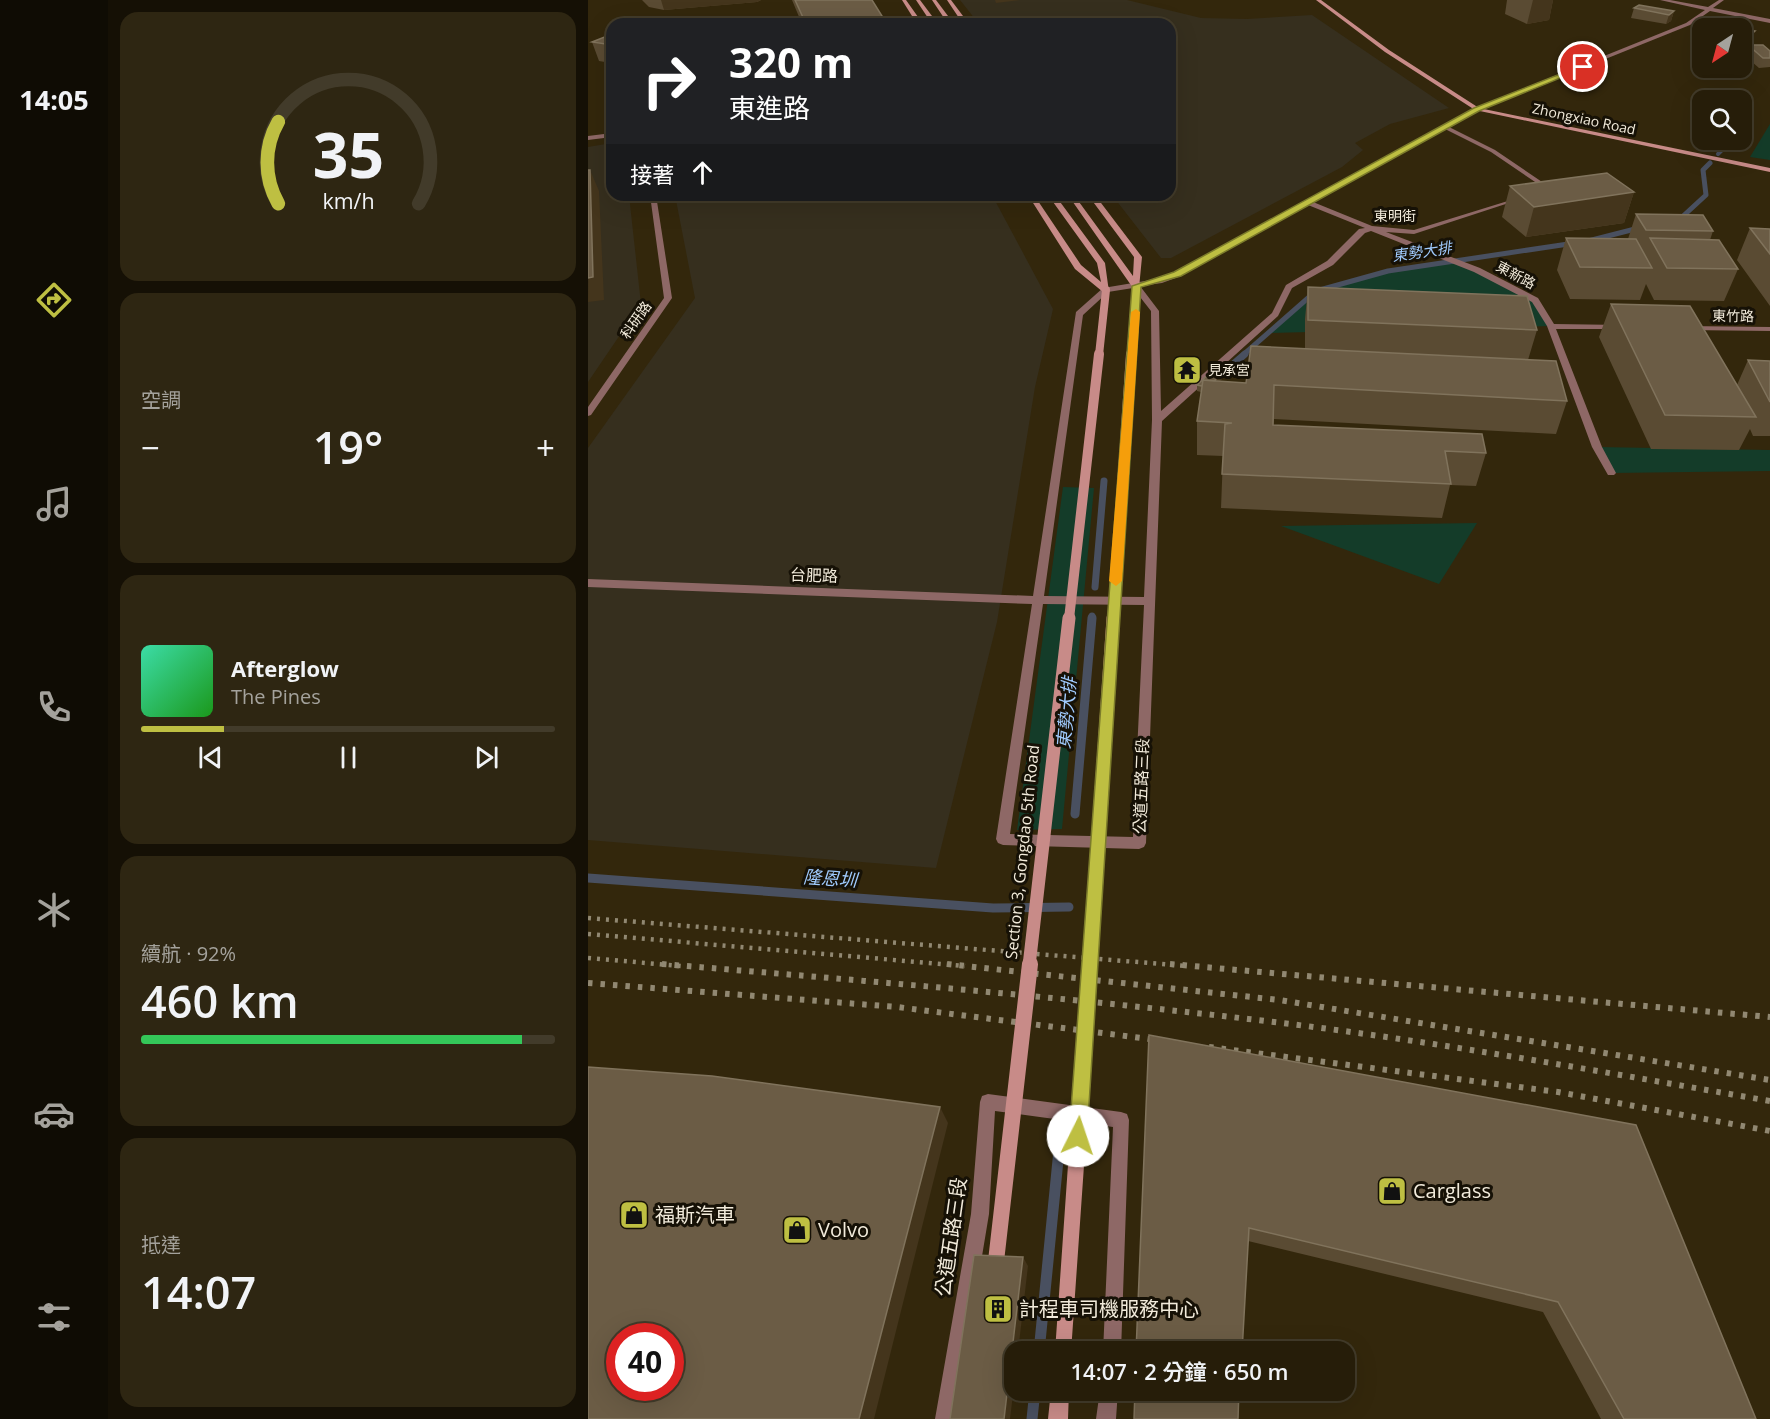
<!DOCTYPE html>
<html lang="zh-TW">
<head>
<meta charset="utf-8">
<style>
	:root { --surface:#261d09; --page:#2e2612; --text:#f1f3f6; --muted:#a4a29c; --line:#423b2a; --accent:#bebf42 }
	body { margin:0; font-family:"Open Sans","Noto Sans TC",sans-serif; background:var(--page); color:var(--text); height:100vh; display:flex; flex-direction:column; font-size:22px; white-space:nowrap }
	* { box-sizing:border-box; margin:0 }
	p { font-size:20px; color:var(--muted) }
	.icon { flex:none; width:33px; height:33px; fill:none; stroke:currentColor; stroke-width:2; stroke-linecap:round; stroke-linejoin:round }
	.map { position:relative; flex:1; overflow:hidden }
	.details { display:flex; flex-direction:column; gap:12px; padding:12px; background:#151005; width:480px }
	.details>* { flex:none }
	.banner { position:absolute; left:18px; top:18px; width:570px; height:183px; border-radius:18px; box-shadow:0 6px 24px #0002,0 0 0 2px var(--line); background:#202124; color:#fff; overflow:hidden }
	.needle { width:39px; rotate:216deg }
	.buttons { position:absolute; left:1104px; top:18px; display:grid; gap:12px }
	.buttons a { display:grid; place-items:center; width:60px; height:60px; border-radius:12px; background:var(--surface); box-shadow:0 6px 24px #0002,0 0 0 2px var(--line); font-size:30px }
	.speed { position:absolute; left:18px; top:1323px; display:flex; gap:12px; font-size:30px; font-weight:700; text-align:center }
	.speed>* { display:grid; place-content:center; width:78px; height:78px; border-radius:50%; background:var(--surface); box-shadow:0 6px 24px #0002,0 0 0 2px var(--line); line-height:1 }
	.speed .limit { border:9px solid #d22; background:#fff; color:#111 }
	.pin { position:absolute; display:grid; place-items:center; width:51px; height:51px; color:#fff; margin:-26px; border:3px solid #fff; border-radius:50%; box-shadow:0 2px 6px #0007 }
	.me { position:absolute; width:66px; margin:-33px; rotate:4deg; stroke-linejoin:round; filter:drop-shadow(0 0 4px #0008) }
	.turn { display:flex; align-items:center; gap:21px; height:126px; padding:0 24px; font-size:27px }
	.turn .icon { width:78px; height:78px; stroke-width:2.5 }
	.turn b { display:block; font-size:42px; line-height:51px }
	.then { display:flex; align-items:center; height:57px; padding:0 24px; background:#0003; gap:12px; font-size:22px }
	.big { font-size:45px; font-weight:600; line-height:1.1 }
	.details .widget { flex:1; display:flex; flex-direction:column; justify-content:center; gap:9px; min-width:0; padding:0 21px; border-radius:18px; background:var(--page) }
	.details .dial { align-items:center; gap:0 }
	.dial svg { height:156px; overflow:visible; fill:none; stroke:var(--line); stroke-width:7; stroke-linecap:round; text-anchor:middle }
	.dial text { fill:var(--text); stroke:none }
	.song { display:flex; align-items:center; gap:18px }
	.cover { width:72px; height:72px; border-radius:9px; background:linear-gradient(135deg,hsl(160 70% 55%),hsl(120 70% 35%)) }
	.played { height:6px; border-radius:3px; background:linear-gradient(90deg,var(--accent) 20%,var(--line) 20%) }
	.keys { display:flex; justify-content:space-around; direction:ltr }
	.heat { display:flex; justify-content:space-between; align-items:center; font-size:33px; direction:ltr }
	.charge { height:9px; border-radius:4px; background:linear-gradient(90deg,#34c759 92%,var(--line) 0) }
	.trip { position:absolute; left:416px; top:1341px; width:351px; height:60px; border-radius:18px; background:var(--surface); box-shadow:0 6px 24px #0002,0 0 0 2px var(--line); font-weight:600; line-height:60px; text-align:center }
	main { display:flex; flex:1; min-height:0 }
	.tab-bar { display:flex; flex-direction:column; width:108px; justify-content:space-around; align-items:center; background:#0f0c04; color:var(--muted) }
	.tab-bar .icon { width:42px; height:42px }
	.tab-bar .current { color:var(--accent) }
	.tab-bar b { font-size:27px; color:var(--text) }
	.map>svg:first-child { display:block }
	.industrial { fill:#362f1e }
	.green { fill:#143c29 }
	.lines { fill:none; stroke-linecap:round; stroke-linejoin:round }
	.stream-far4 { stroke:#495060; stroke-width:4 }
	.stream-far3 { stroke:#495060; stroke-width:5 }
	.stream-far2 { stroke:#495060; stroke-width:7 }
	.stream-far1 { stroke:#495060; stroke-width:9 }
	.stream { stroke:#495060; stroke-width:11 }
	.street { fill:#8e6866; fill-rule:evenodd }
	.secondary { fill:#c88b88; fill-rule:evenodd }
	.rail-far1 { stroke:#918872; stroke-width:4.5; stroke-dasharray:3 6; stroke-linecap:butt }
	.rail { stroke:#918872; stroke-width:6; stroke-dasharray:4.5 8; stroke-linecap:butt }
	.secondary-bridge-far3 { stroke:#c88b88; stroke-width:8 }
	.secondary-bridge-far2 { stroke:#c88b88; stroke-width:10 }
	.secondary-bridge-far1 { stroke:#c88b88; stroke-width:13 }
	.secondary-bridge { stroke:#c88b88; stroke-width:16 }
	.wall { fill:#5a4b33 }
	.shaded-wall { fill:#44351c }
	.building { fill:#6b5c45; stroke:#80735c; stroke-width:1.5; fill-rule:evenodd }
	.route { fill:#bebf42; stroke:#7c7c2b; stroke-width:1.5 }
	.slow { fill:#f59e0b }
	.labels { text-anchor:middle; stroke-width:6; stroke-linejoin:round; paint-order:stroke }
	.far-street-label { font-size:14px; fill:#f2ebdb; stroke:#161106 }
	.far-poi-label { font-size:14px; fill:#f2ebdb; stroke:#161106; text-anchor:start }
	.far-water-label { font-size:15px; font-style:italic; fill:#a0cbfe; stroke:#161106 }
	.street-label { font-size:16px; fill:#f2ebdb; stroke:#161106 }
	.water-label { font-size:18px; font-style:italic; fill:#a0cbfe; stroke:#161106 }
	.near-poi-label { font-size:20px; fill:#f2ebdb; stroke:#161106; text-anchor:start }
	.near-street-label { font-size:20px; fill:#f2ebdb; stroke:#161106 }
</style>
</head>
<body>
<main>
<nav class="tab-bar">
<b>14:05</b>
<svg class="icon current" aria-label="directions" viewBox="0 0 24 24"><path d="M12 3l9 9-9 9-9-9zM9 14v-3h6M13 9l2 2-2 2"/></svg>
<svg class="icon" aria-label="music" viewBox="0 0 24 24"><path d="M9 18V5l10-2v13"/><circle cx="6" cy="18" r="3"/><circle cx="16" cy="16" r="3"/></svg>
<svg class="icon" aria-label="phone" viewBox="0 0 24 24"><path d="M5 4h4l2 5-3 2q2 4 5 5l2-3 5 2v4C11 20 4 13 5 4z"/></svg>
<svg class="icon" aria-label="climate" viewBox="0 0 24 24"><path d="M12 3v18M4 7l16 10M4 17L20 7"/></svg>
<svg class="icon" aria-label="car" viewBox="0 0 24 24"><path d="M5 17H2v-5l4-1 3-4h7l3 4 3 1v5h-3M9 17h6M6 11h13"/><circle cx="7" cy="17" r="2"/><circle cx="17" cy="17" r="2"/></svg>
<svg class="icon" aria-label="filters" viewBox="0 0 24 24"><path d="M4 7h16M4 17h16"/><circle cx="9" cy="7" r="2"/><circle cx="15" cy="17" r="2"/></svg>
</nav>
<section class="details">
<div class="widget dial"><svg viewBox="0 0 100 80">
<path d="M14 69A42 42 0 1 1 86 69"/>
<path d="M14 69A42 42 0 0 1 14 27" stroke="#bebf42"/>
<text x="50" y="56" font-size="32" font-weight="700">35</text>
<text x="50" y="72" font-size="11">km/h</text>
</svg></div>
<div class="widget"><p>空調</p>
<div class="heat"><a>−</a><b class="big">19°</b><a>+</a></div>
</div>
<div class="widget">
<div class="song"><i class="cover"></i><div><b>Afterglow</b><p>The Pines</p></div></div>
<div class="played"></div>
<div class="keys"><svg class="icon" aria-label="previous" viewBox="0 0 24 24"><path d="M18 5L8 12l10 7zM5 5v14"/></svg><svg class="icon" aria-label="pause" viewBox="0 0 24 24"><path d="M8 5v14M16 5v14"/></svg><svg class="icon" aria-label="next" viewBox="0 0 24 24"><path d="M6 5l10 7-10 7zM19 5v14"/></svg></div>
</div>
<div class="widget"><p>續航 · 92%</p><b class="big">460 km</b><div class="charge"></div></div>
<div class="widget"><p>抵達</p><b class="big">14:07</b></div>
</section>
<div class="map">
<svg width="1182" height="1419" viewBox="0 0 1182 1419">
	<rect width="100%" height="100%" fill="#33270c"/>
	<path class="industrial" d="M 372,0 L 539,0 L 613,18 L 659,19 L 724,15 L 861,108 L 802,124 L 767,143 L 775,150 L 754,167 L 583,258 L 573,258 L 524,195 L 582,195 L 582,24 L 391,24 Z
		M 24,143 L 24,195 L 41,195 L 53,304 L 0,382 L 0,147 Z
		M 87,195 L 404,195 L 465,309 L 447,387 L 409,622 L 348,868 L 0,840 L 0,448 L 107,298 Z"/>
	<path class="green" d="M 1182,124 L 1182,160 L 1162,157 Z
		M 866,261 L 947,300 L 963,326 L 678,333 L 728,291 L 800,271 Z
		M 1009,447 L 1182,450 L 1182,471 L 1023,473 Z
		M 475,487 L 506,488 L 474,829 L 429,830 Z
		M 889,523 L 851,584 L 693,526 Z"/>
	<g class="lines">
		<path class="stream-far4" d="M 1154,139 L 1164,137
			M 1130,154 L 1143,141 L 1150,140"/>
		<path class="stream-far3" d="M 1093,218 L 1118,195 L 1115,170 L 1122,163
			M 1000,241 L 1051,228
			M 655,355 L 728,291 L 800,271 L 987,243"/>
		<path class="stream-far2" d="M 634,374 L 657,354
			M 507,587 L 516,481
			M 504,619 L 504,616"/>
		<path class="stream-far1" d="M 487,814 L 504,618
			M 0,878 L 405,908 L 481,907"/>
		<path class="stream" d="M 451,1352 L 472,1140
			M 444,1419 L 447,1390"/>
		<path class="street" d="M 1072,0 L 1082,0 L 1120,7 L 1131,0 L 1136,0 L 1125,8 L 1182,19 L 1182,23 L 1122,11 L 1102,25 L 891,110 L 861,127 L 907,150 L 963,188 L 963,190 L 959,190 L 903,152 L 857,129 L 725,202 L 784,226 L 826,230 L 936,196 L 936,198 L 826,234 L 798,232 L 892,268 L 950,298 L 966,324 L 1034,325 L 1035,327 L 1031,329 L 968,329 L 1014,447 L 1028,473 L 1026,475 L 1020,475 L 1004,447 L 959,326 L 944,302 L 886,272 L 783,231 L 777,233 L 745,265 L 704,288 L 690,316 L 574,421 L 558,843 L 556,847 L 551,849 L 415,845 L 410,843 L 408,839 L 444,604 L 0,587 L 0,579 L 445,596 L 488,312 L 515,288 L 569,279 L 587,272 L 887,108 L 1098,23 L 1117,10 ZM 720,205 L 777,228 L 771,229 L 739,261 L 698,285 L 684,313 L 573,411 L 571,311 L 552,286 L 574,283 L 593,276 ZM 545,288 L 563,311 L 564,420 L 556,597 L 456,596 L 495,315 L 520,292 ZM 455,604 L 556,605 L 545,837 L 422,834 Z
			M 24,133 L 24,137 L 0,140 L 0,136 Z
			M 62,195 L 68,195 L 84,298 L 3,415 L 0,416 L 0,407 L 76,298 Z
			M 1096,326 L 1182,327 L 1182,331 L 1099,330 L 1095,328 Z
			M 400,1094 L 533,1112 L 539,1114 L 541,1120 L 533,1352 L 515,1352 L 525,1127 L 407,1111 L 401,1214 L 367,1419 L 347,1419 L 383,1214 L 392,1102 L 394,1096 Z
			M 512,1390 L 530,1390 L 528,1419 L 508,1419 Z"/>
		<path class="secondary" d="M 314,0 L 318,0 L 335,24 L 329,24 Z
			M 328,0 L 332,0 L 350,24 L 344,24 Z
			M 344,0 L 348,0 L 366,24 L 360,24 Z
			M 359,0 L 363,0 L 381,24 L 375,24 Z
			M 728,0 L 733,0 L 801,50 L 891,108 L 1182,168 L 1182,172 L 887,110 L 797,52 Z
			M 440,195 L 446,195 L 493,265 L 513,282 L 509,263 L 460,195 L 467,195 L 517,263 L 521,292 L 515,292 L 487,269 Z
			M 480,195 L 486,195 L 545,276 L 546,257 L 500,195 L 507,195 L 554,257 L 551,288 L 545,288 Z
			M 463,1390 L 481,1390 L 480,1419 L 460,1419 Z"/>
		<path class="rail-far1" d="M 0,918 L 599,966
			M 0,934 L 377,966
			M 0,958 L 93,966"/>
		<path class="rail" d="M 74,964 C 281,981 488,998 694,1023 C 858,1043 1020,1073 1182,1101
			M 359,964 L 691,1000 L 1182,1080
			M 582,964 L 1182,1017
			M 0,983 L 309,1007 L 577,1041
			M 621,1047 L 970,1092 L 1182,1131"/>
		<path class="secondary-bridge-far3" d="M 511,355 L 518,290
			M 543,355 L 548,286"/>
		<path class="secondary-bridge-far2" d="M 481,619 L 511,354
			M 525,619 L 543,354"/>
		<path class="secondary-bridge-far1" d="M 441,966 L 481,618
			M 501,966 L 525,618"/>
		<path class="secondary-bridge" d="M 407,1270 L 442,964
			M 475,1352 L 502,964"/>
	</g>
	<path class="wall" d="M 54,0 L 173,0 L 169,2 L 76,10 L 61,7 Z
		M 204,0 L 284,0 L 299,24 L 214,24 Z
		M 919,0 L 965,0 L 961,20 L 939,24 L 917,14 Z
		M 1046,8 L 1086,11 L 1083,21 L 1078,24 L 1043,18 Z
		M 1154,29 L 1167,31 L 1165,36 L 1160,40 L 1154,39 Z
		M 24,34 L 24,65 L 23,63 L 11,61 L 4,42 Z
		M 1160,45 L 1182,51 L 1182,67 L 1171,68 L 1156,55 Z
		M 922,186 L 1046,192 L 1036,223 L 938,237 L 914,217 Z
		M 1048,214 L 1125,231 L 1122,240 L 1150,269 L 1136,301 L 1066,300 L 1058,284 L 1052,300 L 982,299 L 969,270 L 978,238 L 1040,239 Z
		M 1162,228 L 1182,229 L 1182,306 L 1149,260 Z
		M 720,287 L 949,330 L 940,360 L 979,401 L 968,434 L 686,419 L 685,425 L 898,453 L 888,486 L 862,485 L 854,518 L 633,508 L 635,456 L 609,455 L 609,421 L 613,392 L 609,391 L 609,385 L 634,379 L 631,381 L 658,383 L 717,349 L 717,319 Z
		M 1023,304 L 1149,385 L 1160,360 L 1182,361 L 1182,436 L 1165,436 L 1162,429 L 1151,450 L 1063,449 L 1011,337 Z
		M 610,362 L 610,368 L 608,375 L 588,373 L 588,366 Z
		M 561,1035 L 1168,1419 L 1013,1419 L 955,1312 L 660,1241 Z"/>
	<path class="shaded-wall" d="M 73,0 L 173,0 L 169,2 L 76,10 Z
		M 407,0 L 432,0 L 408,3 Z
		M 945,0 L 965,0 L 961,20 L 939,24 Z
		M 1086,11 L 1083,21 L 1078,24 L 1081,15 Z
		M 1167,31 L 1165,36 L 1160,40 L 1162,35 Z
		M 2,170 L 11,191 L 16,300 L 0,302 Z
		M 1046,192 L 1036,223 L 938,237 L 946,207 Z
		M 634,373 L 634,379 L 619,394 L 619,388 Z
		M 352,1107 L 360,1123 L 286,1419 L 271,1419 Z
		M 435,1257 L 440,1266 L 430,1352 L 426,1352 L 426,1386 L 422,1419 L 416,1419 Z"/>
	<path class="building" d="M 207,0 L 284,0 L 299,24 L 218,24 Z
		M 1051,5 L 1086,11 L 1081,15 L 1046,8 Z
		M 62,18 L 96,24 L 47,24 Z
		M 185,19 L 188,24 L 138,24 Z
		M 1154,29 L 1167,31 L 1162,35 L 1154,34 Z
		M 24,34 L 24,45 L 4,42 Z
		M 1160,45 L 1175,45 L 1182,51 L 1182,58 L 1175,58 Z
		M 24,52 L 24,65 L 20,54 Z
		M 0,170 L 2,170 L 5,277 L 0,278 Z
		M 1019,173 L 1046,192 L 946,207 L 922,186 Z
		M 1048,214 L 1115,215 L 1125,231 L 1058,230 Z
		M 1162,228 L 1182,229 L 1182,254 Z
		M 978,238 L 1048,239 L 1064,268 L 992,267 Z
		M 1062,238 L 1131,240 L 1150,269 L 1079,268 Z
		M 720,287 L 939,296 L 949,330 L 720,320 Z
		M 1023,304 L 1102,306 L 1168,417 L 1077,415 Z
		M 663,346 L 968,361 L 979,401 L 686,385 L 685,425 L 894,434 L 898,453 L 857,451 L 863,484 L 634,474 L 637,424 L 644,423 L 609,421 L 615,380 L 658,383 Z
		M 590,359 L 610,362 L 608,369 L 588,366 Z
		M 1160,360 L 1182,361 L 1182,402 Z
		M 625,370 L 634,373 L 626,381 L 615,380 L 614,386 L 609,385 Z
		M 561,1035 L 1048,1125 L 1168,1419 L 1036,1419 L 970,1302 L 661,1228 L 654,1352 L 548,1352 Z
		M 0,1067 L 124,1076 L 352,1107 L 271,1419 L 0,1419 ZM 32,1336 L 82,1336 L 82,1388 L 32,1388 Z
		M 386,1255 L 435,1257 L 416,1419 L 362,1419 Z
		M 547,1390 L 651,1390 L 650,1419 L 546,1419 Z"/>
	<path class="route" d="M 995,65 L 997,68 L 891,111 L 593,276 L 553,287 L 499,1136 L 496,1143 L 490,1145 L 483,1143 L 481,1136 L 544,286 L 586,272 L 886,108 Z"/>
	<path class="slow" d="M 548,309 L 552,312 L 534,581 L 528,586 L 521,581 L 543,312 Z"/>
	<defs>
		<g id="temple-square" transform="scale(1.5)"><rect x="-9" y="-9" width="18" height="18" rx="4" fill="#bebf42" stroke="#161106"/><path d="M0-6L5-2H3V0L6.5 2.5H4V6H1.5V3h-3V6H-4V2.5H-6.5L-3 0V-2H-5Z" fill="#111"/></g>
		<g id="shop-square" transform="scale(1.5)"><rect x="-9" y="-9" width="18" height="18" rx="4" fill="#bebf42" stroke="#161106"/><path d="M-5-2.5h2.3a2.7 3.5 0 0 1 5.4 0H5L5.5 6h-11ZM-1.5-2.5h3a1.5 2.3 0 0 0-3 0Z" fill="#111"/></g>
		<g id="building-square" transform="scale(1.5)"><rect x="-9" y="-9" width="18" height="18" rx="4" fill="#bebf42" stroke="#161106"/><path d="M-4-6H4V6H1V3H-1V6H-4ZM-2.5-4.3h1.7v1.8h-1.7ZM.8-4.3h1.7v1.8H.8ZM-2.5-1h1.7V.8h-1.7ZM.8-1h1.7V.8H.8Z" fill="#111"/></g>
	</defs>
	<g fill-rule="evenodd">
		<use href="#temple-square" x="599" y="370"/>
		<use href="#shop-square" x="804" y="1191"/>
		<use href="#shop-square" x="46" y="1215"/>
		<use href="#shop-square" x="209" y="1230"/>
		<use href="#building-square" x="410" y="1309"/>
	</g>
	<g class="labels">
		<g class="far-street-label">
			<text transform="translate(996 119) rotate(12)" y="5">Zhongxiao Road</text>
			<text x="807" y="221">東明街</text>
			<text transform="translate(928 275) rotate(28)" y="5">東新路</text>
			<text transform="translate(1145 316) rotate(1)" y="5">東竹路</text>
			<text transform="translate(48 320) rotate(-55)" y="5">科研路</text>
		</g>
		<g class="far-poi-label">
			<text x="620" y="375">見承宮</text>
		</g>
		<g class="far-water-label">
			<text transform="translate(834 252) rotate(-8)" y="5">東勢大排</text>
		</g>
		<g class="street-label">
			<text transform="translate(226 575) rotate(2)" y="6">台肥路</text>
			<text transform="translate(553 786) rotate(-88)" y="6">公道五路三段</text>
			<text transform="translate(434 852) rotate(-84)" y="6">Section 3, Gongdao 5th Road</text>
		</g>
		<g class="water-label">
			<text transform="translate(479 713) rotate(-85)" y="6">東勢大排</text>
			<text transform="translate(242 879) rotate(4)" y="6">隆恩圳</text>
		</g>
		<g class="near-poi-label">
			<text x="825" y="1198">Carglass</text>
			<text x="67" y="1222">福斯汽車</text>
			<text x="230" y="1237">Volvo</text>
			<text x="431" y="1316">計程車司機服務中心</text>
		</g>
		<g class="near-street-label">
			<text transform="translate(363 1237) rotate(-82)" y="7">公道五路三段</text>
		</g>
	</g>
</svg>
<div class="buttons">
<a><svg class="needle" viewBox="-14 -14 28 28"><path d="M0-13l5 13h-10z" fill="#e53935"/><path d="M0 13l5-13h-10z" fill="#a4a29c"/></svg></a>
<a><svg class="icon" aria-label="search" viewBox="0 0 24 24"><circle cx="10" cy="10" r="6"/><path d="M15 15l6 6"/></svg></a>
</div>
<div class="speed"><div class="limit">40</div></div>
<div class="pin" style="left:995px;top:67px;background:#d93025"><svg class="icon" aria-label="arrive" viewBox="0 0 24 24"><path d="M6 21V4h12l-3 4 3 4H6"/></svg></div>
<svg class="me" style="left:490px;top:1136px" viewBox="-20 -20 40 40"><circle r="19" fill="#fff"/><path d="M0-13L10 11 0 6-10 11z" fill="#bebf42"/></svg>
<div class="trip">14:07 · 2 分鐘 · 650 m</div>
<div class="banner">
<div class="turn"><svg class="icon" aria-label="right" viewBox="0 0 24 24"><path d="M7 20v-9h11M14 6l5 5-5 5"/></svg><div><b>320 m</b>東進路</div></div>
<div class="then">接著<svg class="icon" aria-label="ahead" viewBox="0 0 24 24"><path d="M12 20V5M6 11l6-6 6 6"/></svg></div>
</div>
</div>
</main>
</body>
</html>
